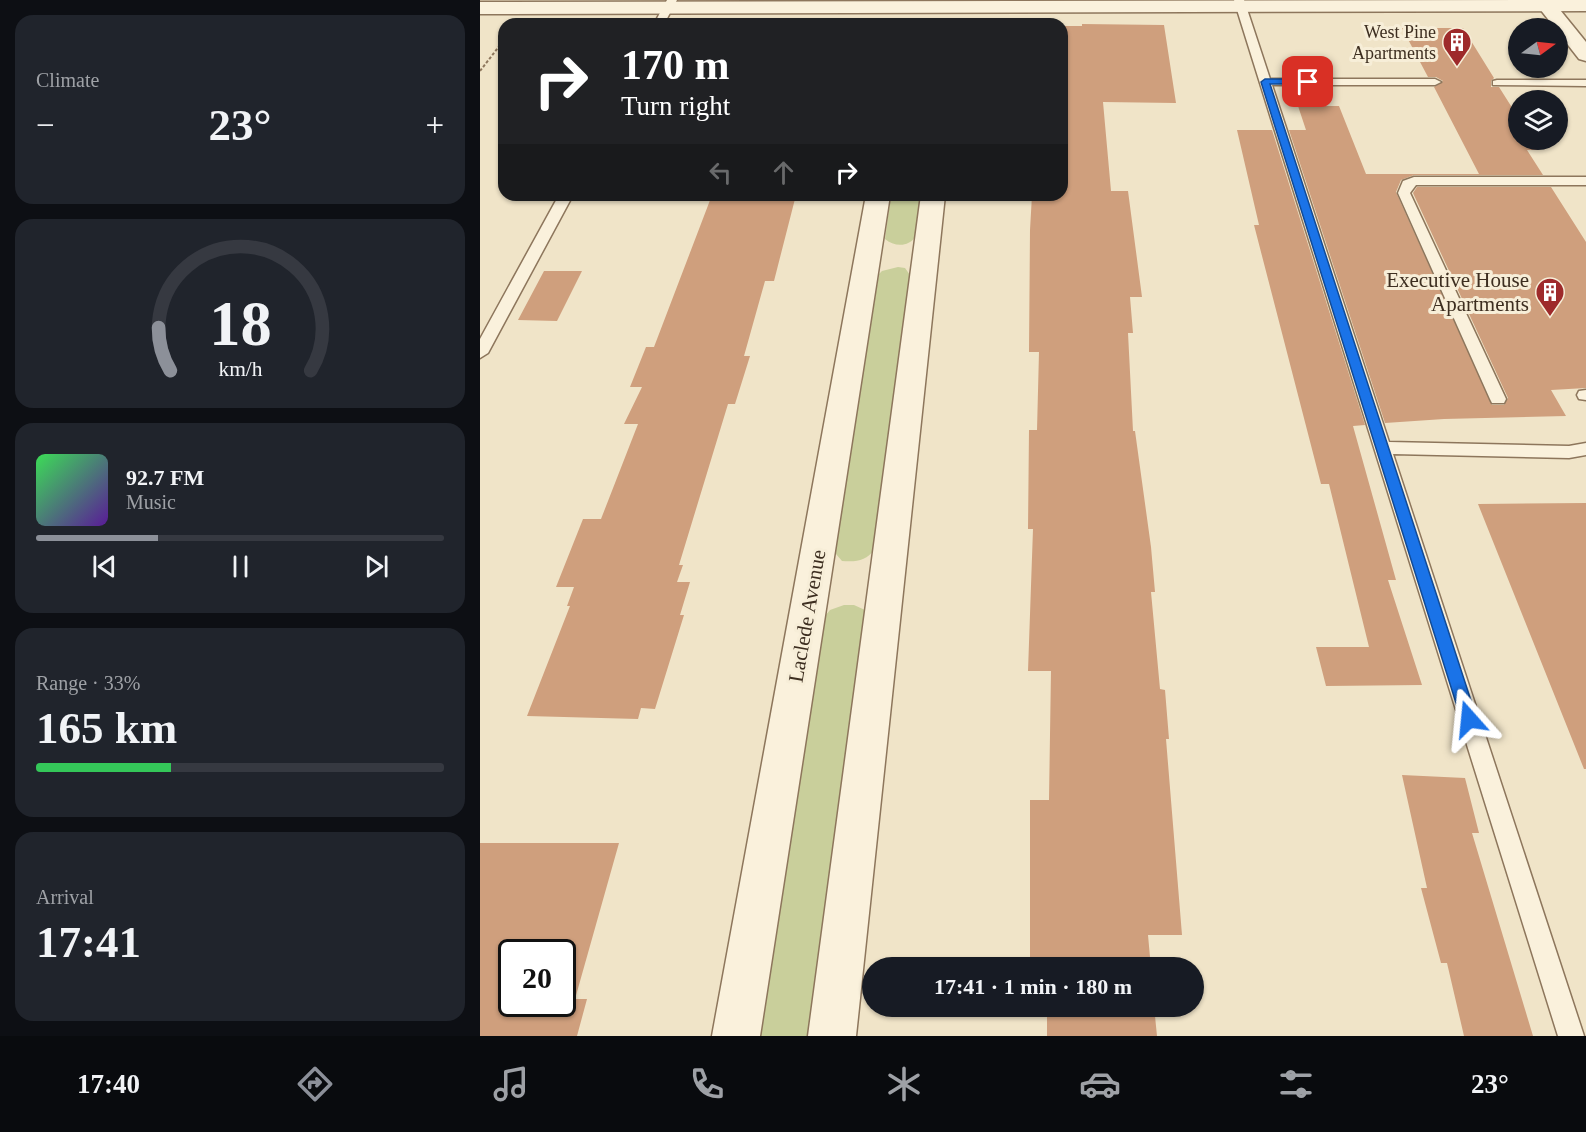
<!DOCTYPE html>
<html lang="en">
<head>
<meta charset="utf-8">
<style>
	:root { --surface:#171b24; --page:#20242c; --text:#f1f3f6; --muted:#9ea1a6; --line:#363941; --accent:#8c9099 }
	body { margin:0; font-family:Georgia,serif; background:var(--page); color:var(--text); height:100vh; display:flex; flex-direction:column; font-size:22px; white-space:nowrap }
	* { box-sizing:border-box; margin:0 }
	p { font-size:20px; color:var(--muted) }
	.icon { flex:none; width:33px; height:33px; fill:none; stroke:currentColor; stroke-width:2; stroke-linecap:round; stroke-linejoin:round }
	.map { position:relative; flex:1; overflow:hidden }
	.panel { display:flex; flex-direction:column; gap:15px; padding:15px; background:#0d0f14; width:480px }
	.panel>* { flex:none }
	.top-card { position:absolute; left:18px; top:18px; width:570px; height:183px; border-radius:18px; box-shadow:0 2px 4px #0004; background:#202124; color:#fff; overflow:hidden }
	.needle { width:39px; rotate:75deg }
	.controls { position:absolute; left:1028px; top:18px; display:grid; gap:12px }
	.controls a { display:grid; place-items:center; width:60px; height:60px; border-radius:50%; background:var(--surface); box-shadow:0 2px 4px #0004; font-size:30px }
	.speed { position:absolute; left:18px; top:939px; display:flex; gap:12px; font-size:30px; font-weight:700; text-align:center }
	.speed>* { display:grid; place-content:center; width:78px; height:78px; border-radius:50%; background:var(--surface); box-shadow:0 2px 4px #0004; line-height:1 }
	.speed .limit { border:3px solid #111; border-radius:9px; background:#fff; color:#111 }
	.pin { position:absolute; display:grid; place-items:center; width:51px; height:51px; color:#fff; margin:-26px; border-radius:12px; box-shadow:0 3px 9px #0006 }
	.me { position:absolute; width:66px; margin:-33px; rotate:342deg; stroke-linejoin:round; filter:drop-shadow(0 0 4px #0008) }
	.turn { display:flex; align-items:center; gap:21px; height:126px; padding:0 24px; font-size:27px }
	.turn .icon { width:78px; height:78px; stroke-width:2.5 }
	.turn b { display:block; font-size:42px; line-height:51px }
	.lanes { display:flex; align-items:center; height:57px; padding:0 24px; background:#0003; justify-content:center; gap:30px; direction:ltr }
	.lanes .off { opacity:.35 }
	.big { font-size:45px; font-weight:700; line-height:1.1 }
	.panel .widget { flex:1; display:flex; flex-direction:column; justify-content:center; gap:9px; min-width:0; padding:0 21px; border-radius:18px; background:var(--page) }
	.panel .dial { align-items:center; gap:0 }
	.dial svg { height:156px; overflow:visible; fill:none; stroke:var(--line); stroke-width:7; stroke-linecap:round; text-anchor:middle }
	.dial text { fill:var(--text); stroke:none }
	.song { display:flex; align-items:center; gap:18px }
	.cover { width:72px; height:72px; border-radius:9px; background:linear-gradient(135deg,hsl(130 70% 55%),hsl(270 70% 35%)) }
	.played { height:6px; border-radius:3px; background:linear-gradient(90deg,var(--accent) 30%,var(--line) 30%) }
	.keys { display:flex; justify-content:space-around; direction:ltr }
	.heat { display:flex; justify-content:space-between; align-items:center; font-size:33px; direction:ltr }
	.charge { height:9px; border-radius:4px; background:linear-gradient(90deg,#34c759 33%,var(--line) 0) }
	.trip { position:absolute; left:382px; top:957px; width:342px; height:60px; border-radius:30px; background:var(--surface); box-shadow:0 2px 4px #0004; font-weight:700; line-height:60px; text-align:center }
	.dock { display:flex; height:96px; justify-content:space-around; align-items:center; background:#090b0e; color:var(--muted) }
	.dock .icon { width:42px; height:42px }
	.dock .current { color:var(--accent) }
	.dock b { font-size:27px; color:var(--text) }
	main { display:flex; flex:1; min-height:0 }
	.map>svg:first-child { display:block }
	.green { fill:#c9cf9b }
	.building { fill:#cf9f7d; fill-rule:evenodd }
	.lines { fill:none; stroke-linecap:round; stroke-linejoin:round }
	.service-casing { stroke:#8d765c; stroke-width:3 }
	.minor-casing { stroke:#8d765c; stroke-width:3 }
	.tertiary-casing { stroke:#8d765c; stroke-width:3 }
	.path { stroke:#8d765c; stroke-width:2; stroke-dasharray:3 2; stroke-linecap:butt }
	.service { fill:#faf1dc; fill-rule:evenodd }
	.minor { fill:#faf1dc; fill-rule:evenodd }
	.tertiary { fill:#faf1dc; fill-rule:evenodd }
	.route { fill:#1a73e8; stroke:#114b97; stroke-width:1.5 }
	.labels { text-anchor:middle; stroke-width:6; stroke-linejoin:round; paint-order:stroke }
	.far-poi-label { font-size:18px; fill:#3d2e20; stroke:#f7eed8; text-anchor:end }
	.poi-label { font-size:21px; fill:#3d2e20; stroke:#f7eed8; text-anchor:end }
	.street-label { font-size:21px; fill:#3d2e20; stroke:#f7eed8 }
</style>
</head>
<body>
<main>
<section class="panel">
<div class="widget"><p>Climate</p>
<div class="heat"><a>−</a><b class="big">23°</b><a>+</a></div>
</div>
<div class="widget dial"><svg viewBox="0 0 100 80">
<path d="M14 69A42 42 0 1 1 86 69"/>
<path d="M14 69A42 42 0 0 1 8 47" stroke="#8c9099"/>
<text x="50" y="56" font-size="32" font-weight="700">18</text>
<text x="50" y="72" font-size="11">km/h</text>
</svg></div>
<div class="widget">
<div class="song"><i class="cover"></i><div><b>92.7 FM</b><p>Music</p></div></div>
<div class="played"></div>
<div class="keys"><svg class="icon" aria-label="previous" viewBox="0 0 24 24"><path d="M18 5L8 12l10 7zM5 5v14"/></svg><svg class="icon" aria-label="pause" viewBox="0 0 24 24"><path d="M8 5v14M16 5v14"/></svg><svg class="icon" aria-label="next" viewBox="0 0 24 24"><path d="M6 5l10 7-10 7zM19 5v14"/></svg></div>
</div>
<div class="widget"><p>Range · 33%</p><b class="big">165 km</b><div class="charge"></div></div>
<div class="widget"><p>Arrival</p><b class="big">17:41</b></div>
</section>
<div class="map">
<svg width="1106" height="1036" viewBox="0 0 1106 1036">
	<rect width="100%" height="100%" fill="#f0e4c8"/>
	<path class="green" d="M 411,195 L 441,195 L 435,237 C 429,247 414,247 405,239 Z
		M 418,267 L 425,268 L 430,275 L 395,549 C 386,561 377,562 362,561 L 356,554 L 355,544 L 399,274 L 402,271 Z
		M 364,605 L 374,605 L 385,610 L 386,618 L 334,1036 L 276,1036 L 344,617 L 350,610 Z"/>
	<path class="building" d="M 602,24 L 684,25 L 696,103 L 623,102 L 631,191 L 648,191 L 662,297 L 650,297 L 653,333 L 648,333 L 653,431 L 655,431 L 671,547 L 675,592 L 671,592 L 680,689 L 685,690 L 689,739 L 686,739 L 702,935 L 668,935 L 671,968 L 567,968 L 567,958 L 550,958 L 550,800 L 569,800 L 571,671 L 548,671 L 553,529 L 548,529 L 549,430 L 557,430 L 559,352 L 549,352 L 550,230 L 552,195 L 582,195 L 582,26 L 602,26 Z
		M 922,28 L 983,28 L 1014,78 L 1011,81 L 1011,87 L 1019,87 L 1038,117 L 1038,140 L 1052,140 L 1058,150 L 1047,150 L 1063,175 L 934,175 L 921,180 L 916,192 L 1012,405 L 1024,405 L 1028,398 L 933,193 L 937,187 L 1071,187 L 1106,242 L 1106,388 L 1071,390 L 1086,416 L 964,419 L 905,423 L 809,130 L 826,130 L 818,106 L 859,106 L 886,174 L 999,174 L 954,87 L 963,81 L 956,77 L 948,77 Z
		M 757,130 L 792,130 L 885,425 L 873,426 L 916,580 L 908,580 L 942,685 L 846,686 L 836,647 L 889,647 L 849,484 L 841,484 L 774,225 L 779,225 Z
		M 232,195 L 316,195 L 294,281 L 285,281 L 264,356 L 270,356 L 255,404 L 248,404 L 199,565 L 203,565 L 197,582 L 210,582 L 200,615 L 204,615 L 175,709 L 161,708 L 158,719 L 47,716 L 90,606 L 87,606 L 94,587 L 76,587 L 103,519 L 121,519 L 158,424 L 144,424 L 162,387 L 150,387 L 166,347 L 174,347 Z
		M 64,271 L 102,271 L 77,321 L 38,320 Z
		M 1106,503 L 1106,769 L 1104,769 L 998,504 Z
		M 922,775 L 985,778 L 999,833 L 992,833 L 1053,1036 L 984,1036 L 967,963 L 961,963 L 941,888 L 947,888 Z
		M 0,843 L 139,843 L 95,999 L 107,999 L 97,1036 L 0,1036 ZM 32,952 L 82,952 L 82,1004 L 32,1004 Z
		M 567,1006 L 674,1006 L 677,1036 L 567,1036 Z"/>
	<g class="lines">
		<g class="service-casing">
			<path id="service" d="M 187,0 L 197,0 L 184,24 L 174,24 Z
				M 754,0 L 764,0 L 790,79 L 955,79 L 961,82 L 955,85 L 792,85 L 909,442 L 1089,446 L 1106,443 L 1106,455 L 1089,458 L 913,454 L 1104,1036 L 1078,1036 Z
				M 1017,80 L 1106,80 L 1106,86 L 1013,85 L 1013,81 Z
				M 934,177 L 1106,177 L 1106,185 L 936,185 L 930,193 L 1026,399 L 1024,403 L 1012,403 L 1010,399 L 918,193 L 923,181 Z
				M 79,195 L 93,195 L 8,353 L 0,358 L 0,339 Z
				M 1106,390 L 1106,400 L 1099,399 L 1097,395 L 1099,391 Z"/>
		</g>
		<g class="minor-casing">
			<path id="minor" d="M 1053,0 L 1072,0 L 1106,42 L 1106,61 L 1099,59 Z
				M 386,195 L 410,195 L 280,1036 L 232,1036 Z
				M 441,195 L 465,195 L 376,1036 L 328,1036 Z"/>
		</g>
		<g class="tertiary-casing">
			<path id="tertiary" d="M 1106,0 L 1106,11 L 0,14 L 0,2 Z"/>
		</g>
		<path class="path" d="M 0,71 L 24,40"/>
		<use href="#service" class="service"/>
		<use href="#minor" class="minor"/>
		<use href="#tertiary" class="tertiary"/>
	</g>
	<path class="route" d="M 828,79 L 832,82 L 831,84 L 790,84 L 997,719 L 995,724 L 989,726 L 984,724 L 981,719 L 781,82 L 785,79 Z"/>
	<defs>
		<g id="building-pin" transform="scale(1.5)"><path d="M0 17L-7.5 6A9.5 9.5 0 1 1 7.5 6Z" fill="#9e2a2b" stroke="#f7eed8"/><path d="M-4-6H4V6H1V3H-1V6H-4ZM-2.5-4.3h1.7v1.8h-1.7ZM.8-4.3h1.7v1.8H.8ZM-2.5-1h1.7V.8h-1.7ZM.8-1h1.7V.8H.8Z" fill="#fff"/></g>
	</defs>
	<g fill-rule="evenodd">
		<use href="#building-pin" x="977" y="42"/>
		<use href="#building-pin" x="1070" y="292"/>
	</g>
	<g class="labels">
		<g class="far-poi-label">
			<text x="956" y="38">West Pine<tspan x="956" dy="21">Apartments</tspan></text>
		</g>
		<g class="poi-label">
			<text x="1049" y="287">Executive House<tspan x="1049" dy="24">Apartments</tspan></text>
		</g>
		<g class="street-label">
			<text transform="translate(327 616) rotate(-80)" y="7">Laclede Avenue</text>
		</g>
	</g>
</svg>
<div class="controls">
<a><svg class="needle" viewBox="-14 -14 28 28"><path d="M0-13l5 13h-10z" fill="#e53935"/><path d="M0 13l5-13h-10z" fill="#9ea1a6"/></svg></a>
<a><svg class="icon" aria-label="layers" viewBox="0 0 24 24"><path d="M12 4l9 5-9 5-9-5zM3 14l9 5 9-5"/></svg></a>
</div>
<div class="speed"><div class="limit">20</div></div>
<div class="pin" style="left:828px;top:82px;background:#d93025"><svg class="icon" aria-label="arrive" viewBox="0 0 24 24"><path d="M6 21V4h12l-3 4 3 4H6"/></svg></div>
<svg class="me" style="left:989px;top:719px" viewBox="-20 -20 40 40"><path d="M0-17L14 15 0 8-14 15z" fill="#1a73e8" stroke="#fff" stroke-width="4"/></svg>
<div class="trip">17:41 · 1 min · 180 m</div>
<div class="top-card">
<div class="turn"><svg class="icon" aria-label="right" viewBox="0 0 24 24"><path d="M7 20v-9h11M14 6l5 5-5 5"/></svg><div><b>170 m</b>Turn right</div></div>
<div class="lanes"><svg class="icon off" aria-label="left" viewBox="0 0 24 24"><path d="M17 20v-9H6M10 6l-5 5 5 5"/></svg><svg class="icon off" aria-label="ahead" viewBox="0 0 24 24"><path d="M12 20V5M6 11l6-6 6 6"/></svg><svg class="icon" aria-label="right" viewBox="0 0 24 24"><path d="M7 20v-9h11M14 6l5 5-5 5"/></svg></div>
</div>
</div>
</main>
<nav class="dock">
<b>17:40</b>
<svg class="icon current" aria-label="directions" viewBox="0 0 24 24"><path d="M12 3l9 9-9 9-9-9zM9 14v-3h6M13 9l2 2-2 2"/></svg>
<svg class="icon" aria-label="music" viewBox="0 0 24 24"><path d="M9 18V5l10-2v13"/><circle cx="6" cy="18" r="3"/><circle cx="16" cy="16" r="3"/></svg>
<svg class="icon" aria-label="phone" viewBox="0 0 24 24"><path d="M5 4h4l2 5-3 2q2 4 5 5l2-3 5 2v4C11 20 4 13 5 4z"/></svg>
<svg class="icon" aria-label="climate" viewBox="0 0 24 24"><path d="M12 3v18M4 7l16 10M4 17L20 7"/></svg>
<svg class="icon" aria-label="car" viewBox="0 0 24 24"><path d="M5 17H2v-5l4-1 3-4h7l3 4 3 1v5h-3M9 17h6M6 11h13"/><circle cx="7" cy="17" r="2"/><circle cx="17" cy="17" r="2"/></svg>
<svg class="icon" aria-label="filters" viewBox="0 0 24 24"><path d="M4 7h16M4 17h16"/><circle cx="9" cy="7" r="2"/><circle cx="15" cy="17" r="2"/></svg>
<b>23°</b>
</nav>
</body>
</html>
